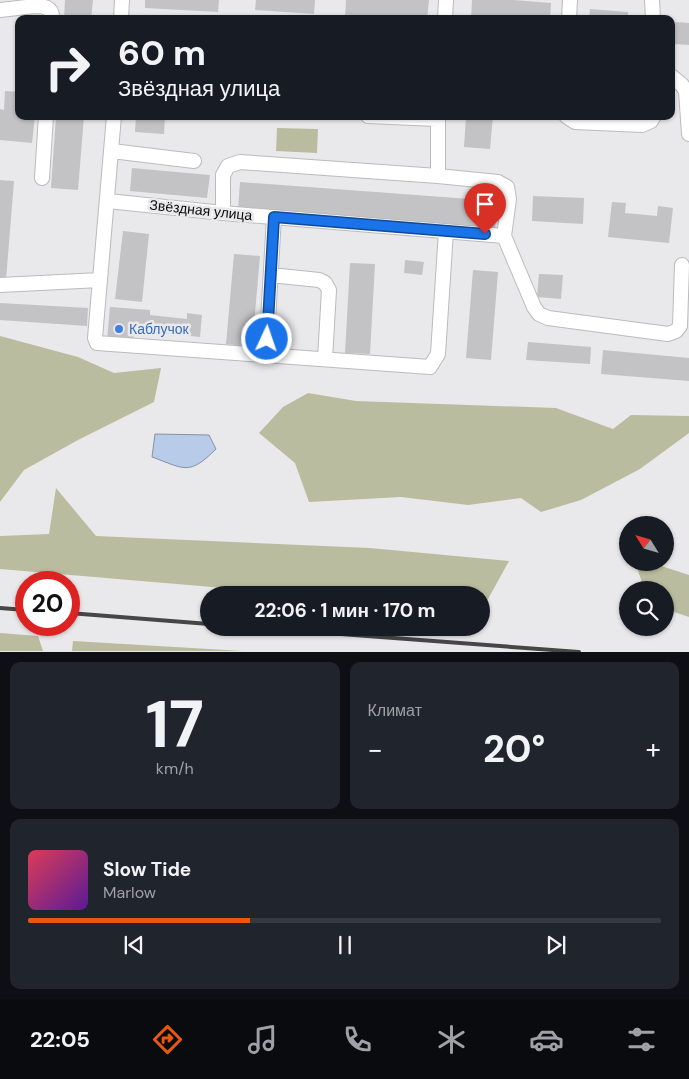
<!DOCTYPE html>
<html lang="ru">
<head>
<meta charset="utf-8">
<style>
	:root { --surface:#171b24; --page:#20242c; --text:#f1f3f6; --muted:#9ea1a6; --line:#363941; --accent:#ea580c }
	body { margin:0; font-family:"DM Sans",sans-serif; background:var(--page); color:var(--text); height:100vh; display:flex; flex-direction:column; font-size:19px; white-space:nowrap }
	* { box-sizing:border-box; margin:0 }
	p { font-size:16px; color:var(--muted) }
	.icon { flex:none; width:28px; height:28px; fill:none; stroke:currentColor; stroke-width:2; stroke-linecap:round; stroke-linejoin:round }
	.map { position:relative; height:652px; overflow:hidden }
	.drawer { display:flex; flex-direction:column; gap:10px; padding:10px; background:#0d0f14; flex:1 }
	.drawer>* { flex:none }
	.top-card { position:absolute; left:15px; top:15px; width:660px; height:105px; border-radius:10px; box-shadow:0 1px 4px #0004; background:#171b24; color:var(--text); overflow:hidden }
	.needle { width:32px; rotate:307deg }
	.buttons { position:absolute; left:619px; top:516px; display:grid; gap:10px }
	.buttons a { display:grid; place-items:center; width:55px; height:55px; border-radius:50%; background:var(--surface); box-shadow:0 1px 4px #0004; font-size:25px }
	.speed { position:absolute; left:15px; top:571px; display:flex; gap:10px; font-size:25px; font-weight:700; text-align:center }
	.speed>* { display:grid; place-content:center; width:65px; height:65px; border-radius:50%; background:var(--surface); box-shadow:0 1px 4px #0004; line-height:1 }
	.speed .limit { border:8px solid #d22; background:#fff; color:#111 }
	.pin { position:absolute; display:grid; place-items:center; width:42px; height:42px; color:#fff; margin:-51px -21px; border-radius:50% 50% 50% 0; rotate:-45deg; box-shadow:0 0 5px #0007 }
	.pin .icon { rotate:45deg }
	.me { position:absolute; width:55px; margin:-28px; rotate:3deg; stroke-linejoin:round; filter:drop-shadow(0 0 4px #0008) }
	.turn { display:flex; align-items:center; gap:18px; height:105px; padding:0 20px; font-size:22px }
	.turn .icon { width:65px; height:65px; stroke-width:2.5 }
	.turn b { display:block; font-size:35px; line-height:42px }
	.big { font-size:38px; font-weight:700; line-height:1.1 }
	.drawer .widget { flex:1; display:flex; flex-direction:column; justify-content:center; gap:8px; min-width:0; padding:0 18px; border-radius:10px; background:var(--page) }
	.drawer .dial { align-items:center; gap:0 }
	.dial b { font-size:65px; line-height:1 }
	.song { display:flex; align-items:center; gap:15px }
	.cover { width:60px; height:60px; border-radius:8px; background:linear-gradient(135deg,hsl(350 70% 55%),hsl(270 70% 35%)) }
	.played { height:5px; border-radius:2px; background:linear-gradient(90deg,var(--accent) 35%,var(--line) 35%) }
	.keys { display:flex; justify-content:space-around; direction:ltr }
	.heat { display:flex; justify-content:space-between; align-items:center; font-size:28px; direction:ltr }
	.drawer .tiles { flex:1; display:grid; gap:10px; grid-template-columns:1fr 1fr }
	.widget:last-child { grid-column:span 2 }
	.trip { position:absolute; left:200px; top:586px; width:290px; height:50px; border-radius:25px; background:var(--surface); box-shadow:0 1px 4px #0004; font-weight:700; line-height:50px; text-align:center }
	.dock { display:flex; height:80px; justify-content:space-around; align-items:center; background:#090b0e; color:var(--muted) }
	.dock .icon { width:35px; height:35px }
	.dock .active { color:var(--accent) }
	.dock b { font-size:22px; color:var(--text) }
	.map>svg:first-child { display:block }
	.green { fill:#babc9f }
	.water { fill:#b8cce9; stroke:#8492a7 }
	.building { fill:#c3c3c5 }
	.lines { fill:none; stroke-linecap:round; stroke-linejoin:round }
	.minor-casing { stroke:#bbbbbd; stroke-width:16 }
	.minor { stroke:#fff; stroke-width:14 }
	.rail { stroke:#464647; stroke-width:4 }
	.route-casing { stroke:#114b97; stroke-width:12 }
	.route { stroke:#1a73e8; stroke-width:9 }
	.shop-dot { fill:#3f7fe0; stroke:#e9e9eb; stroke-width:2 }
	.labels { text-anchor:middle; stroke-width:5; stroke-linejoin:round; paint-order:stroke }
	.street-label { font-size:14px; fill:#0c0c0d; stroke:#e9e9eb }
	.shop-label { font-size:14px; fill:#366cbe; stroke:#e9e9eb; text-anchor:start }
</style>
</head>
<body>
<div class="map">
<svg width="689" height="652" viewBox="0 0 689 652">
	<rect width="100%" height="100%" fill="#e9e9eb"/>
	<path class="green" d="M 277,128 L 318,129 L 317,153 L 276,151 Z
		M 0,336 L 78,357 L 114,373 L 161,368 L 154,402 L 78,440 L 24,470 L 0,502 Z
		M 308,393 L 356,401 L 556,408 L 613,429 L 631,415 L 689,416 L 689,433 L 640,469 L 581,500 L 541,512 L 521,498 L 468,505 L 401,497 L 309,502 L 295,463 L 259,433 L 283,407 Z
		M 56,488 L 96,536 L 370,548 L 509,561 L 482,610 L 481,595 L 307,595 L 0,569 L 0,536 L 49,534 Z
		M 635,563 L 652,563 L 689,575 L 689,617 L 665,609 L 665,590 L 645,590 Z
		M 0,633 L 38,636 L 43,651 L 0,651 Z
		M 73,641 L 243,651 L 245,651 L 72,651 Z"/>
	<path class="water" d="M 155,434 L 209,435 L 216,449 C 189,476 185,469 152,457 Z"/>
	<path class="building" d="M 65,0 L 93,0 L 91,19 L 64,19 Z
		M 145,0 L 219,0 L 218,12 L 145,8 Z
		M 256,0 L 315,0 L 314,14 L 255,10 Z
		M 346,0 L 429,0 L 427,19 L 345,19 Z
		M 472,0 L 513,0 L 551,3 L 550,19 L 471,19 Z
		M 590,9 L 628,12 L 628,19 L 589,19 Z
		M 675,22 L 689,23 L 689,45 L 673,44 Z
		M 5,91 L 19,92 L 19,116 L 35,116 L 32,143 L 0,140 L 0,109 L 4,110 Z
		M 56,116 L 84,116 L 78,190 L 51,188 Z
		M 136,116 L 165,116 L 164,134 L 135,132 Z
		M 466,116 L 493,116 L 490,149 L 464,147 Z
		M 132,168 L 210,175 L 207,198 L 130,191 Z
		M 0,180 L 14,181 L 6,280 L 0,280 Z
		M 240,182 L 497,201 L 495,230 L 238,210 Z
		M 533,196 L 584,198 L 583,224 L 532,221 Z
		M 612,202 L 626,203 L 625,213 L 657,216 L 658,206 L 673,208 L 669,243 L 608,237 Z
		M 123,231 L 149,234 L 142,302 L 115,299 Z
		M 234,254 L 260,256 L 252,347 L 226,344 Z
		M 405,260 L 424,262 L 422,275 L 404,273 Z
		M 350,263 L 375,264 L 370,354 L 345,353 Z
		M 473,270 L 498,272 L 491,360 L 466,358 Z
		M 539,274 L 563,275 L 561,299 L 537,297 Z
		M 0,303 L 88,308 L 87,326 L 0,320 Z
		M 110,307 L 150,310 L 150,315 L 187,319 L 187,313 L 202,315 L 200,337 L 134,330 L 133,342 L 107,340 Z
		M 528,342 L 591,347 L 590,364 L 526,360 Z
		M 603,350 L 689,358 L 689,381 L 601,374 Z"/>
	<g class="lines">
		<g class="minor-casing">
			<path id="minor" d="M 35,0 L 35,6 C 44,6 53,7 52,19
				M 652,0 L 653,19
				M 0,10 L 35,6
				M 121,19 L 122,0
				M 445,19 L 446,0
				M 569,19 L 570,0
				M 671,76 L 682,85 L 686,91 L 689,134
				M 114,116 L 95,338 L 97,343 L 430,367 L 438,354 L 446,231
				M 368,116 L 437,119
				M 566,116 L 575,122 L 642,125 L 651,121 L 654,116
				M 112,151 L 194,161
				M 438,176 L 498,182 L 507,187 L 509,199 L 504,236 L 534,307 L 539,314 L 548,318 L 668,334 L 676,331 L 680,326 L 682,265
				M 42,178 L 46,116
				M 108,201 L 223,213 L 504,236
				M 223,213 L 223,175 L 228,166 L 240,162 L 438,176 L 438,116
				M 271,275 L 319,280 L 325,283 L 329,290 L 325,359
				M 0,285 L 100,280
				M 266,355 L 274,217"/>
		</g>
		<use href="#minor" class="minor"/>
		<path class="rail" d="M 0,608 L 26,610
			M 69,613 L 209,624
			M 261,628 L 579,652"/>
	</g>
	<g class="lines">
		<g class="route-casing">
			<path id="route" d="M 267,339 L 274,217 L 485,234"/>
		</g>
		<use href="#route" class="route"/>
	</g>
	<circle class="shop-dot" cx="119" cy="329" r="5"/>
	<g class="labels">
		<g class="street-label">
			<text transform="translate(201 210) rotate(6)" y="5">Звёздная улица</text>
		</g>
		<g class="shop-label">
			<text x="129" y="334">Каблучок</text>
		</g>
	</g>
</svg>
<div class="buttons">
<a><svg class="needle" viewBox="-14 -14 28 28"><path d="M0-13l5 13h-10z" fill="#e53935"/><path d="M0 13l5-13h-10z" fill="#9ea1a6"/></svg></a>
<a><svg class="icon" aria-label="search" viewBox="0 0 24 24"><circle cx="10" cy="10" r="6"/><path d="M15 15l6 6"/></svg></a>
</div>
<div class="speed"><div class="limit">20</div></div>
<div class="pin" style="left:485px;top:234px;background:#d93025"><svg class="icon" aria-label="arrive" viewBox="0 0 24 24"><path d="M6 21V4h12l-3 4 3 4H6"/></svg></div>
<svg class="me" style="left:267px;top:339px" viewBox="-20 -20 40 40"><circle r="17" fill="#1a73e8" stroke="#fff" stroke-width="3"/><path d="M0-11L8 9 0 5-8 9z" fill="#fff"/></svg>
<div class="trip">22:06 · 1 мин · 170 m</div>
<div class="top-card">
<div class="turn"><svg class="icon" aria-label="right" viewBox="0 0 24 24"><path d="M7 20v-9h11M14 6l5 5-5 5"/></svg><div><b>60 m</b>Звёздная улица</div></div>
</div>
</div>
<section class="drawer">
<div class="tiles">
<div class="widget dial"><b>17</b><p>km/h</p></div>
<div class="widget"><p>Климат</p>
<div class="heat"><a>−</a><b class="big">20°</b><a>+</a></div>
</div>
<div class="widget">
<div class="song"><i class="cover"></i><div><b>Slow Tide</b><p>Marlow</p></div></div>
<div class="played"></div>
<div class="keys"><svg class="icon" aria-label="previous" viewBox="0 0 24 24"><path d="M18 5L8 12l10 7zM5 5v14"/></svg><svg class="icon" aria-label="pause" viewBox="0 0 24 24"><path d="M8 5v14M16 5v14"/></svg><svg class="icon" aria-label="next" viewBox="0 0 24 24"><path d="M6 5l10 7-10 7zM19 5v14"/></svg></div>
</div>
</div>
</section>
<nav class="dock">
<b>22:05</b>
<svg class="icon active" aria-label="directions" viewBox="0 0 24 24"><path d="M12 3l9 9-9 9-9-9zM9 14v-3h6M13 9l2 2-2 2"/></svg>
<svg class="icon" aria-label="music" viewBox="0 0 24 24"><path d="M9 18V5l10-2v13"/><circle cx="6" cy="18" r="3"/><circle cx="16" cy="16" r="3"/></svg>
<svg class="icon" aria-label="phone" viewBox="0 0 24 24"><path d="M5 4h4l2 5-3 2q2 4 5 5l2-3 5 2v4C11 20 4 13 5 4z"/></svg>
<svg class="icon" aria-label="climate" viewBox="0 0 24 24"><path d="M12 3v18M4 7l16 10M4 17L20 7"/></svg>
<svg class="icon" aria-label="car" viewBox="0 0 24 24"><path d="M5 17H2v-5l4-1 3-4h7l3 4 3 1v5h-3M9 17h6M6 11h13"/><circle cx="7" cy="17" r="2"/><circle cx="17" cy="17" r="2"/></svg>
<svg class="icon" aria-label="filters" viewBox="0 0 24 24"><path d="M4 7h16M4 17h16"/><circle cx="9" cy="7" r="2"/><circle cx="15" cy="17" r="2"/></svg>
</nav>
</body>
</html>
